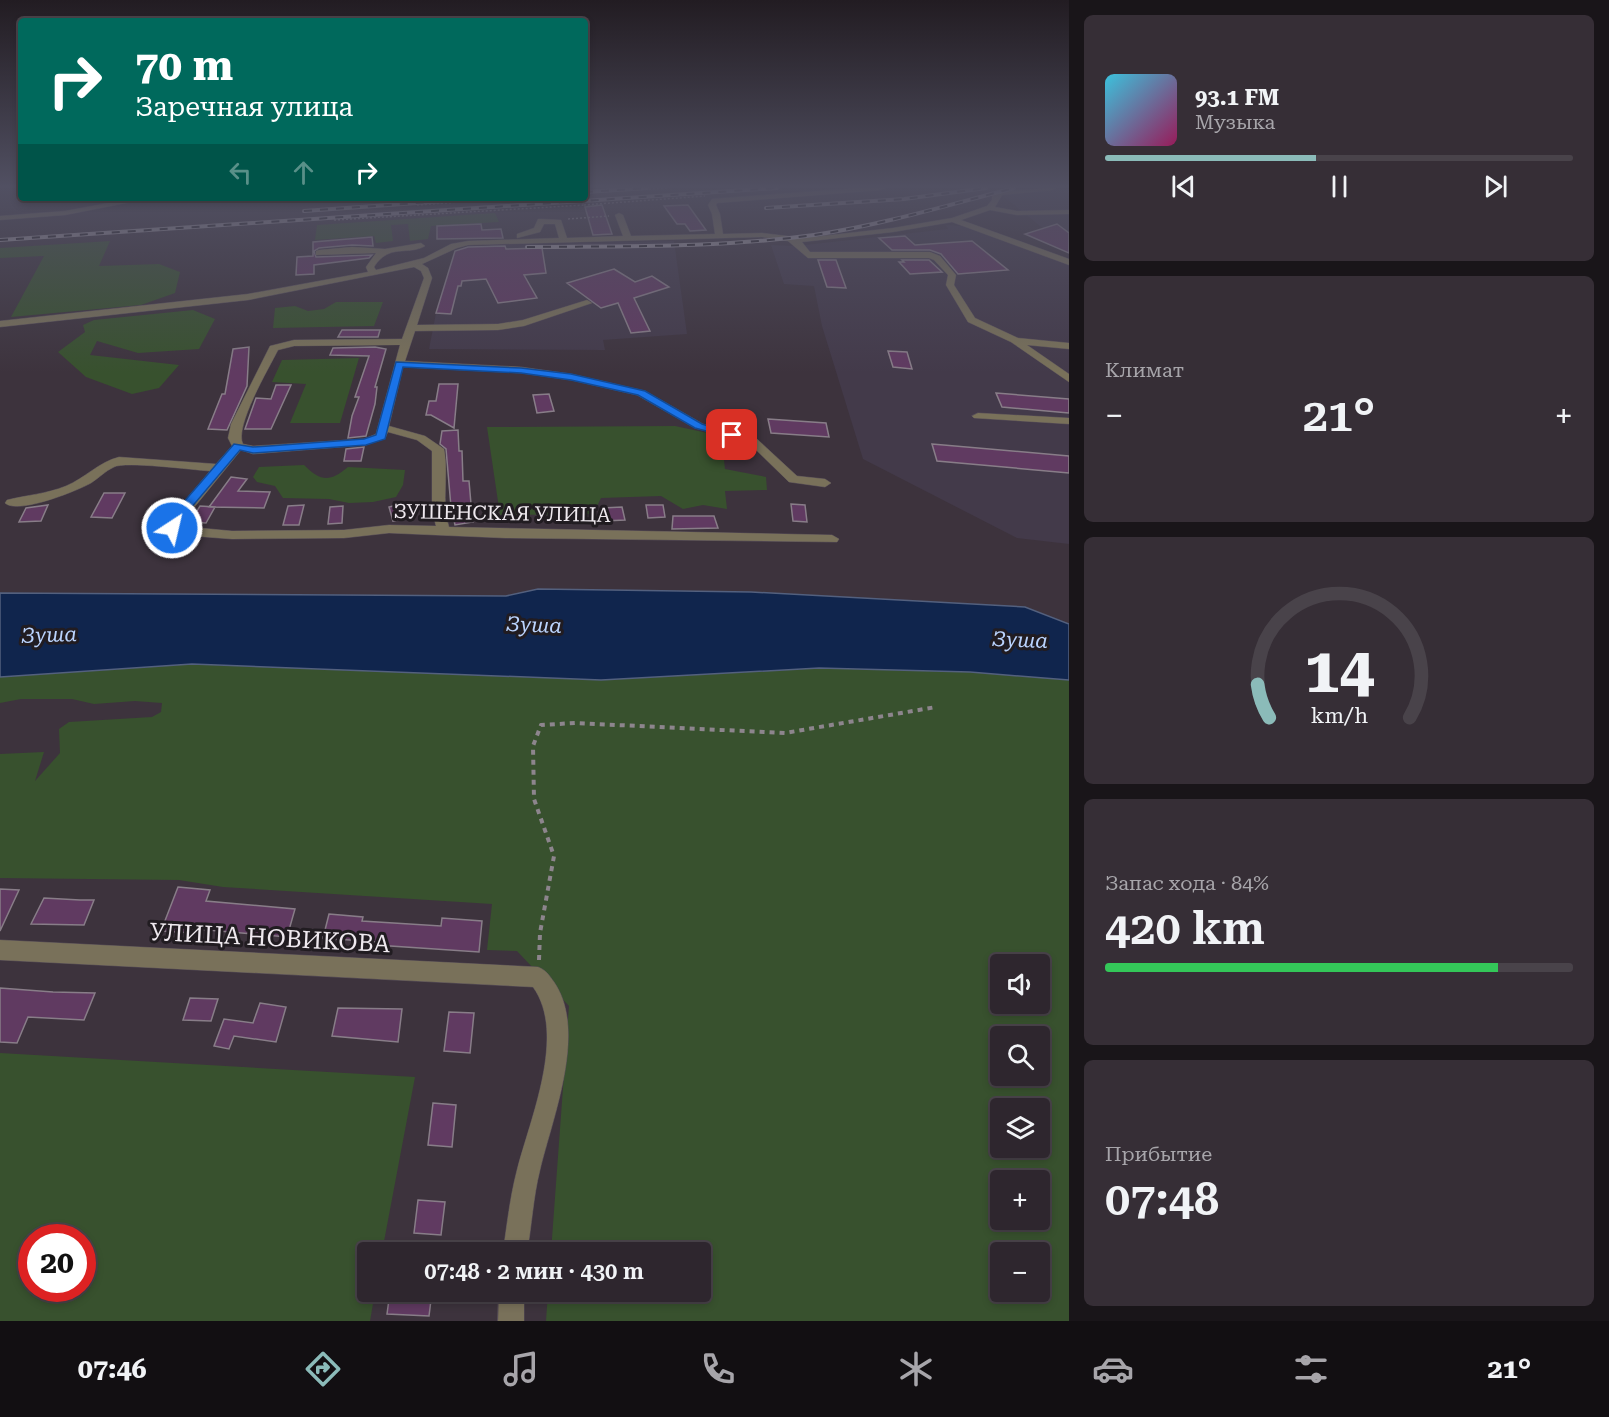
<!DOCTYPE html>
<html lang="ru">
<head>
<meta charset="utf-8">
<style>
	:root { --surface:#2e262e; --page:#362e36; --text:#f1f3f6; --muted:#a7a5aa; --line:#49434a; --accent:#8bbbb9 }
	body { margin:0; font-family:"Roboto Serif",serif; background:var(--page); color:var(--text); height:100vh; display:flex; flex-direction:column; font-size:22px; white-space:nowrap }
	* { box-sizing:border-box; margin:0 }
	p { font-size:20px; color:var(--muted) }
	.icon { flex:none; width:33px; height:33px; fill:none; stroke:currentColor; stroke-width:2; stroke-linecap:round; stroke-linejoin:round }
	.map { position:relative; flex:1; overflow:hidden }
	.panel { display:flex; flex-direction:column; gap:15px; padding:15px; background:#191519; width:540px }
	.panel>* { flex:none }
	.hud { position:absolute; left:18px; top:18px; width:570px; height:183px; border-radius:6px; box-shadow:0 3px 9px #0003,0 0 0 2px var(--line); background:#00695c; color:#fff; overflow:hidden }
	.tools { position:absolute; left:990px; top:954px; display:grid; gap:12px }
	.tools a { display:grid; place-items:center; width:60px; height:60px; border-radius:6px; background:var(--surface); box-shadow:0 3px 9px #0003,0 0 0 2px var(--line); font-size:30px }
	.speed { position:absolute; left:18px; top:1224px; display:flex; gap:12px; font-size:30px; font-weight:700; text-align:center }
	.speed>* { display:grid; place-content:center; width:78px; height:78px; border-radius:50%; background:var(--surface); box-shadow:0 3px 9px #0003,0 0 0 2px var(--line); line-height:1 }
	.speed .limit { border:9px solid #d22; background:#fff; color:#111 }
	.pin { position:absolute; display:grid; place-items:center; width:51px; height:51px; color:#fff; margin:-26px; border-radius:12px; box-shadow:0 3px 9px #0006 }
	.me { position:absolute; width:66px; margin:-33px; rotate:35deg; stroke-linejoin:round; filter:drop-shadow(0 0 4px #0008) }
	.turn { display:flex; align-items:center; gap:21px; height:126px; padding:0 18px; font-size:27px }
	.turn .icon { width:78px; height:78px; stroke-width:2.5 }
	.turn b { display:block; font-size:42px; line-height:51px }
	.lanes { display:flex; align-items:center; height:57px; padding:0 18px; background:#0003; justify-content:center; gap:30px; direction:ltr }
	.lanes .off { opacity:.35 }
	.big { font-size:45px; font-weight:600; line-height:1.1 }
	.panel .tile { flex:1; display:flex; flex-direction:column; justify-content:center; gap:9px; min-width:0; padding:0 21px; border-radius:9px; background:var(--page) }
	.panel .dial { align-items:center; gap:0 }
	.dial svg { height:156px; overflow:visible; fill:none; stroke:var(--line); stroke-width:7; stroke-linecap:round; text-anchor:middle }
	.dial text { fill:var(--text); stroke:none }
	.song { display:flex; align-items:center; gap:18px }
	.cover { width:72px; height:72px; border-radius:9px; background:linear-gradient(135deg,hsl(190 70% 55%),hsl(330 70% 35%)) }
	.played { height:6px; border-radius:3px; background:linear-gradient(90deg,var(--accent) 45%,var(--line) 45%) }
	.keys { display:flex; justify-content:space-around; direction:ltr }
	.heat { display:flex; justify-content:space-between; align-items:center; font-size:33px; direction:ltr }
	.charge { height:9px; border-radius:4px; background:linear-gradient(90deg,#34c759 84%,var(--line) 0) }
	.trip { position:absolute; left:357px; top:1242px; width:354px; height:60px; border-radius:6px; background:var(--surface); box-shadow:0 3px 9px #0003,0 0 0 2px var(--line); font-weight:600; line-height:60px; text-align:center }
	.tab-bar { display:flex; height:96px; justify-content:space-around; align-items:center; background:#120f12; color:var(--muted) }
	.tab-bar .icon { width:42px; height:42px }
	.tab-bar .on { color:var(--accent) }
	.tab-bar b { font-size:27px; color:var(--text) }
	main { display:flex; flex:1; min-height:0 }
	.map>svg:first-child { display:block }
	.industrial { fill:#433a4a }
	.green { fill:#38512e; fill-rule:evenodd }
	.water { fill:#10254d; stroke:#53607e; stroke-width:1.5 }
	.building { fill:#603a61; stroke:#887d88; stroke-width:1.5 }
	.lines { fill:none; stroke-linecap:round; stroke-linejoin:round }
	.minor-casing { stroke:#595059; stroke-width:1 }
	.path-far1 { stroke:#8d858d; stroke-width:1.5; stroke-dasharray:2 2; stroke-linecap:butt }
	.path { stroke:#8d858d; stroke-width:4; stroke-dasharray:5 5; stroke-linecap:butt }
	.minor { fill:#79715a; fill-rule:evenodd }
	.rail-casing { stroke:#a49da4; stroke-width:4 }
	.rail { stroke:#211c21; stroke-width:2; stroke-dasharray:8; stroke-linecap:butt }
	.route { fill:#1a73e8; stroke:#114b97; stroke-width:1.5 }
	.labels { text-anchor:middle; stroke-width:6; stroke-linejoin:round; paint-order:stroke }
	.street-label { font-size:20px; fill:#efe9ef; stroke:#211c21 }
	.water-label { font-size:21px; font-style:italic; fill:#bad3fd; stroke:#211c21 }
	.near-street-label { font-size:24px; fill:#efe9ef; stroke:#211c21 }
</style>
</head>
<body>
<main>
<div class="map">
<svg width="1069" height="1321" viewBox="0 0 1069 1321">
	<rect width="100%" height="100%" fill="#3d333d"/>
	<path class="industrial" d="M 1069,188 L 1069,239 L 1045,230 L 1002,195 Z
		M 946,225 L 962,226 L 1069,265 L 1069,544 L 1017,538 L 863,459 L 822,326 L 814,286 L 784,284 L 771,245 L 796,246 L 948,229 Z
		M 674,241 L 687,334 L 603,340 L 605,350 L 429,349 L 436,313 L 450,268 L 489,251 L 490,245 Z"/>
	<path class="green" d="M 495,213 L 499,222 L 431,226 L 428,239 L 410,241 L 408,224 L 391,225 L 393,241 L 376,243 L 374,236 L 315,240 L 317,225 Z
		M 110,241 L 99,266 L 159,264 L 180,272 L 175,293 L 141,305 L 11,317 L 44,256 L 0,258 L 0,248 Z
		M 336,302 L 383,302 L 374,326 L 273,328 L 275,308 L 295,306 L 308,311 L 324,309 Z
		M 193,310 L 215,319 L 199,349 L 138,353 L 97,341 L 90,355 L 179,365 L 159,388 L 132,394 L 86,377 L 58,352 L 85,332 L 83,325 L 94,320 Z
		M 359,358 L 340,423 L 290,423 L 306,384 L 272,382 L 282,360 Z
		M 675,426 L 740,440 L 754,446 L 753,458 L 724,460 L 725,469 L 766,477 L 767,490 L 725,491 L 727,509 L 703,505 L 683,509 L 661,496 L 601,498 L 593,514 L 500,515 L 487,427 Z
		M 304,465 C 321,482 330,482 348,467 L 405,470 L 403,485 L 396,497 L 373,502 L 349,503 L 329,499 L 283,498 L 275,486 L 257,482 L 253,477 L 259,467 Z
		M 192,664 L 601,680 L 819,668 L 970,672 L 1069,680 L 1069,1321 L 546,1321 L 548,1292 L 700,1292 L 700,1252 L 551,1252 L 569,1006 L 517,951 L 487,950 L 492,904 L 223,887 L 179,880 L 0,878 L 0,754 L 44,752 L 35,781 L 60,753 L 59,729 L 69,722 L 152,717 L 161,712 L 162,703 L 135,701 L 94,704 L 72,699 L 21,699 L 0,703 L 0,677 ZM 1000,964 L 1040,964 L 1040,1004 L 1000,1004 ZM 1000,1036 L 1040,1036 L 1040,1076 L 1000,1076 ZM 1000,1108 L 1040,1108 L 1040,1148 L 1000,1148 ZM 1000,1180 L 1040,1180 L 1040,1220 L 1000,1220 ZM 1000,1252 L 1040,1252 L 1040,1292 L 1000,1292 Z
		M 0,1053 L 415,1077 L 382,1252 L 368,1252 L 368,1292 L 375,1292 L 370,1321 L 0,1321 ZM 32,1238 L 82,1238 L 82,1288 L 32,1288 Z"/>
	<path class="water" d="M 538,589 L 751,592 L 1025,607 L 1069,624 L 1069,680 L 970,672 L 819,668 L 601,680 L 192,664 L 0,677 L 0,593 L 506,596 Z"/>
	<path class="building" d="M 602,205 L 612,234 L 593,235 L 585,207 Z
		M 688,205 L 706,230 L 690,231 L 685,224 L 677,224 L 664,206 Z
		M 481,224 L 482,230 L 501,229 L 503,238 L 437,239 L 437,226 Z
		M 1057,224 L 1069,233 L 1069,253 L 1025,234 Z
		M 905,236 L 915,245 L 972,241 L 1008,270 L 958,274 L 941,254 L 930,250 L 892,250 L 879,238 Z
		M 372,237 L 373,246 L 352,245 L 319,248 L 314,251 L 316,257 L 372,255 L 369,258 L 314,265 L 314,274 L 296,275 L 297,257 L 313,256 L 313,242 Z
		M 505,246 L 506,249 L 542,248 L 546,273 L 524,275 L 537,298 L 498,303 L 486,279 L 462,281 L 461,286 L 458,286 L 451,314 L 436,313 L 455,251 L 468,247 Z
		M 818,260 L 836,260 L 846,288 L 827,287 Z
		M 902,260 L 929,260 L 942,272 L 910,274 L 899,262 L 904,262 Z
		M 614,269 L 635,282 L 652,276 L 669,287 L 634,298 L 650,331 L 631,333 L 618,303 L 601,308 L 567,283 Z
		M 342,330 L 380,330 L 378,337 L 338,337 Z
		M 249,347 L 247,386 L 227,430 L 208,429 L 222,394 L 225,394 L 233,349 Z
		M 375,347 L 386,349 L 375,387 L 377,387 L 375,404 L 366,436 L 348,438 L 352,416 L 359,397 L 355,397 L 369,356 L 330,355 L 333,348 Z
		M 888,351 L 907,352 L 912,369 L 893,367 Z
		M 439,384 L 458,384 L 454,428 L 431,415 L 426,415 L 429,401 L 436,401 Z
		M 276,385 L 291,385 L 271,429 L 245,429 L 256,398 L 271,399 Z
		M 996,393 L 1069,399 L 1069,413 L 1002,407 Z
		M 549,394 L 554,411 L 537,413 L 533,395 Z
		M 768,419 L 826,423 L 829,437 L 771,433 Z
		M 458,430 L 459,451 L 462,451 L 463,481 L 469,481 L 471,504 L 468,504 L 473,522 L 455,525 L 451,507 L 446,449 L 440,444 L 442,431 Z
		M 932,444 L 1069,456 L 1069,473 L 937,461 Z
		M 364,447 L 361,461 L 344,461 L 346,449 Z
		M 231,477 L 247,479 L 238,491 L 270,492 L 264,508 L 209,507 Z
		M 104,493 L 125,493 L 112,518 L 91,517 Z
		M 401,504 L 406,518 L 393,521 L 389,507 Z
		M 791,504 L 805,505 L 807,522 L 793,521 Z
		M 48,505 L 41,521 L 19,522 L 26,508 Z
		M 304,505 L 299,525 L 283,525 L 288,506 Z
		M 646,505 L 663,505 L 665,517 L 648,518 Z
		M 200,506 L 215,507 L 206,523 L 190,522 Z
		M 343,506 L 342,523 L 328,524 L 330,507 Z
		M 622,507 L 625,520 L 604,521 L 602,508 Z
		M 673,516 L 714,516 L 718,528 L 672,529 Z
		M 178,887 L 210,890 L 206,901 L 295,909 L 287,937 L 196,929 L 195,933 L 161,931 Z
		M 0,889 L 19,890 L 0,931 Z
		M 44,898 L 80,900 L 94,900 L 84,925 L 31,924 Z
		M 329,914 L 363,917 L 362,921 L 441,926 L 442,918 L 482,921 L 479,952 L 376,945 L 377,942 L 323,938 Z
		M 0,988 L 53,992 L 95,993 L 84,1020 L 28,1017 L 17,1043 L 0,1042 Z
		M 190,998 L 218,999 L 211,1021 L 183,1020 Z
		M 260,1003 L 286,1007 L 276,1042 L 234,1036 L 229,1049 L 214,1046 L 224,1019 L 253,1023 Z
		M 338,1008 L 402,1009 L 398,1042 L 332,1036 Z
		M 449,1012 L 474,1013 L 470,1053 L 444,1051 Z
		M 433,1103 L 456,1105 L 452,1147 L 428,1145 Z
		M 418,1200 L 445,1202 L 441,1235 L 414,1233 Z
		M 390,1292 L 432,1292 L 429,1316 L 387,1314 Z"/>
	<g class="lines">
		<g class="minor-casing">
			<path id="minor" d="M 858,188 L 885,188 L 881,190 L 717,203 L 716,205 L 720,214 L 723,234 L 762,233 L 804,238 L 893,228 L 952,218 L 987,206 L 992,200 L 992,195 L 997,191 L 1056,188 L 1053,190 L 1002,195 L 995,207 L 1017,211 L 1069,210 L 1069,214 L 1017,215 L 990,210 L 961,220 L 1069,259 L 1069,265 L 952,222 L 893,232 L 802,242 L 810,252 L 930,252 L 940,256 L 956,275 L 954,285 L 975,318 L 1018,338 L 1069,343 L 1069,349 L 1027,345 L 1069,374 L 1069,382 L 1011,342 L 968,322 L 946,285 L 948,275 L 934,260 L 929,258 L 808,258 L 788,241 L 762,237 L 468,245 L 457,248 L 422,264 L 428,268 L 432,278 L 417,325 L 498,324 L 523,320 L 587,300 L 592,303 L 524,326 L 498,330 L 415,331 L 405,361 L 521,367 L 571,374 L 645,391 L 703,424 L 757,439 L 797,476 L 825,479 L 831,483 L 825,487 L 789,482 L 749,443 L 695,428 L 637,395 L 571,380 L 521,373 L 403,367 L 389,426 L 425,436 L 444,449 C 449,475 441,501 449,527 L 832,535 L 839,539 L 837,542 L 505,538 L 389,533 L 344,538 L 232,539 L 179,535 L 167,531 L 167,522 L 210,471 C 193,470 125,461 114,467 C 105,471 99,478 91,483 C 77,491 17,515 5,503 L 7,500 C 27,495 46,494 66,486 C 85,478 99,462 119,457 L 216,464 L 232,446 L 228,438 L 231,424 L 270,346 L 294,340 L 402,339 L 424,278 L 421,271 L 414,267 L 248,300 L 0,327 L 0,321 L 248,294 L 368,272 L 366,267 L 376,253 L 316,255 L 316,251 L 319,250 L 352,247 L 385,249 L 421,243 L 425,246 C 408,256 389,243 374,267 L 376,270 L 424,258 L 451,244 L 468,241 L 559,238 L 555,224 L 544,224 L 540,232 L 517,238 L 517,234 L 534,228 L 538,219 L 541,219 L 561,220 L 567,238 L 623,236 L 615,215 L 619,213 L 623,215 L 631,236 L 715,234 L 712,214 L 708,205 L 712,199 ZM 400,345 L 376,434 L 364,439 L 253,446 L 243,444 C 234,427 269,368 278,350 L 294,346 ZM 388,432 L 417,440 L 432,451 L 432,511 L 436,526 L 389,525 L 344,530 L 232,531 L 179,526 L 241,450 L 253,454 L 366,445 L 385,438 Z
				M 135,198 L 152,198 L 65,215 L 0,220 L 0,216 L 65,211 Z
				M 978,413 L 1069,418 L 1069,424 L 974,418 L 972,416 Z
				M 0,940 L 538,967 C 546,970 549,975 554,982 C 588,1031 552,1119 540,1170 C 533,1198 532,1225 527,1252 L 503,1252 C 507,1224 510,1197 517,1170 C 530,1119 567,1034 533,987 L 0,960 Z
				M 499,1292 L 524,1292 L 524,1321 L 498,1321 Z"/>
		</g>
		<path class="path-far1" d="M 585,193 L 668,188
			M 417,205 L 518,198
			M 584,205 L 705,196
			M 568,219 L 609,216
			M 334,220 L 584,205 L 581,198"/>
		<path class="path" d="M 539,960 L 540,933 L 554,856 L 534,799 L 533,746 L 541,725 L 575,723 L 785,733 L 936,707"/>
		<use href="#minor" class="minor"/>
		<g class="rail-casing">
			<path id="rail" d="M 585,192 L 647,188
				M 308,200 L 324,198
				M 766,208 L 904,199 L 986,188
				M 304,211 L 487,198
				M 0,240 L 777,188
				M 527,247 C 623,246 719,248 814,235 C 882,225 948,205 1014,188"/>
		</g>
		<use href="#rail" class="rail"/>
	</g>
	<linearGradient id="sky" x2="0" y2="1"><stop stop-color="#221c22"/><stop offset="0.5" stop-color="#515062"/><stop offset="1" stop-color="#515062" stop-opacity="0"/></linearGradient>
	<rect width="1069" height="373" fill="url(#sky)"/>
	<path class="route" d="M 396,362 L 521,368 L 571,374 L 645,391 L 702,424 L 737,435 L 732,438 L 695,428 L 638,395 L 571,380 L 521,373 L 403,367 L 385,439 L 366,445 L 253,453 L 240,450 L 179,522 L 176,531 L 168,531 L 166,528 L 169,519 L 234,444 L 253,447 L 269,446 L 364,439 L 376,435 Z"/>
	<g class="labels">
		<g class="street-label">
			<text transform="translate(502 513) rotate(1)" y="7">ЗУШЕНСКАЯ УЛИЦА</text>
		</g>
		<g class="water-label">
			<text transform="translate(534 625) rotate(2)" y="7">Зуша</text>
			<text transform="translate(49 635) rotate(-2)" y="7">Зуша</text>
			<text transform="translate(1020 640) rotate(2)" y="7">Зуша</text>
		</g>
		<g class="near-street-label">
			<text transform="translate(270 938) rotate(3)" y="8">УЛИЦА НОВИКОВА</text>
		</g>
	</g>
</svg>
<div class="tools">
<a><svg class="icon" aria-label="sound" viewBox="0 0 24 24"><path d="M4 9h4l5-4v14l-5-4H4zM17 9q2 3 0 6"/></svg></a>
<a><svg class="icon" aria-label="search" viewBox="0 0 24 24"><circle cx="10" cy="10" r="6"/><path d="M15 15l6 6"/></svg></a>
<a><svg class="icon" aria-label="layers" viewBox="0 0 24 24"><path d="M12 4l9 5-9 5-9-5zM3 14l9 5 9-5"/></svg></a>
<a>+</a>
<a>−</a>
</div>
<div class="speed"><div class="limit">20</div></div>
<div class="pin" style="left:732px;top:435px;background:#d93025"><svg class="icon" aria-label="arrive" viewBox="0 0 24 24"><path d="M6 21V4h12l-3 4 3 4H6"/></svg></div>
<svg class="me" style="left:172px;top:528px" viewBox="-20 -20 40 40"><circle r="17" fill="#1a73e8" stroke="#fff" stroke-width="3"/><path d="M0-11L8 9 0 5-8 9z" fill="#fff"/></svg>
<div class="trip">07:48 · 2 мин · 430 m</div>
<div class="hud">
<div class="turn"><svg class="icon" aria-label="right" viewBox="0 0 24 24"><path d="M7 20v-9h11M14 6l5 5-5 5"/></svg><div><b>70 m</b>Заречная улица</div></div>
<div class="lanes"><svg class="icon off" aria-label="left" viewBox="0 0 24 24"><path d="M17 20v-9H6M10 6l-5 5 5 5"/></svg><svg class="icon off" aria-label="ahead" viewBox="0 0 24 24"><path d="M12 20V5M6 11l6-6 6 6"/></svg><svg class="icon" aria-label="right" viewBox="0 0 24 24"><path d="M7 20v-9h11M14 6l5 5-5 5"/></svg></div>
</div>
</div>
<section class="panel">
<div class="tile">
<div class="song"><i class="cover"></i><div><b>93.1 FM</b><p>Музыка</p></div></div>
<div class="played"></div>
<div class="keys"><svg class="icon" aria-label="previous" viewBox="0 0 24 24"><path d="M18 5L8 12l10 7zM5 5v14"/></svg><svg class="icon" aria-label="pause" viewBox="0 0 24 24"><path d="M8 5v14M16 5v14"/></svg><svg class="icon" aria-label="next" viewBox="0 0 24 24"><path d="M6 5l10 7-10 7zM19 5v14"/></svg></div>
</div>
<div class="tile"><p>Климат</p>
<div class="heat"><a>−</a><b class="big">21°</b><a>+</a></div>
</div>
<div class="tile dial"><svg viewBox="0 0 100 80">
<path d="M14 69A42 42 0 1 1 86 69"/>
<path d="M14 69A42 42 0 0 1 8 52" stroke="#8bbbb9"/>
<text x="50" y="56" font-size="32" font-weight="700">14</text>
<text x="50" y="72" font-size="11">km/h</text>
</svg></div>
<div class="tile"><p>Запас хода · 84%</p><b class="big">420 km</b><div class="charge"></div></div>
<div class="tile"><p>Прибытие</p><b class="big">07:48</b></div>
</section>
</main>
<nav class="tab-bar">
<b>07:46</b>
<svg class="icon on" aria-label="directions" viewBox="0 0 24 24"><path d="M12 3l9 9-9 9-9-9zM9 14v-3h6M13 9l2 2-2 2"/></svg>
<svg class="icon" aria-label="music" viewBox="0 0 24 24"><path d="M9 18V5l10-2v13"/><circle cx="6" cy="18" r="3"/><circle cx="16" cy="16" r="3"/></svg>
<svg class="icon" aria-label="phone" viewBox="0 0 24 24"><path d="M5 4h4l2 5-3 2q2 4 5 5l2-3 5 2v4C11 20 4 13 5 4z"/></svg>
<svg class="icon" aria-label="climate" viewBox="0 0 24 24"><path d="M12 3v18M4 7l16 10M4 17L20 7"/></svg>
<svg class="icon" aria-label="car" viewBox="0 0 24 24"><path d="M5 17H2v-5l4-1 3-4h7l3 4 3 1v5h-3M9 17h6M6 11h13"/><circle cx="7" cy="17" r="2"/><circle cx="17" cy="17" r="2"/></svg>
<svg class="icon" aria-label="filters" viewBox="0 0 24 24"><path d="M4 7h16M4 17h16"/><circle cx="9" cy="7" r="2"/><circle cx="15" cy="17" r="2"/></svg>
<b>21°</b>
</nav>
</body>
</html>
